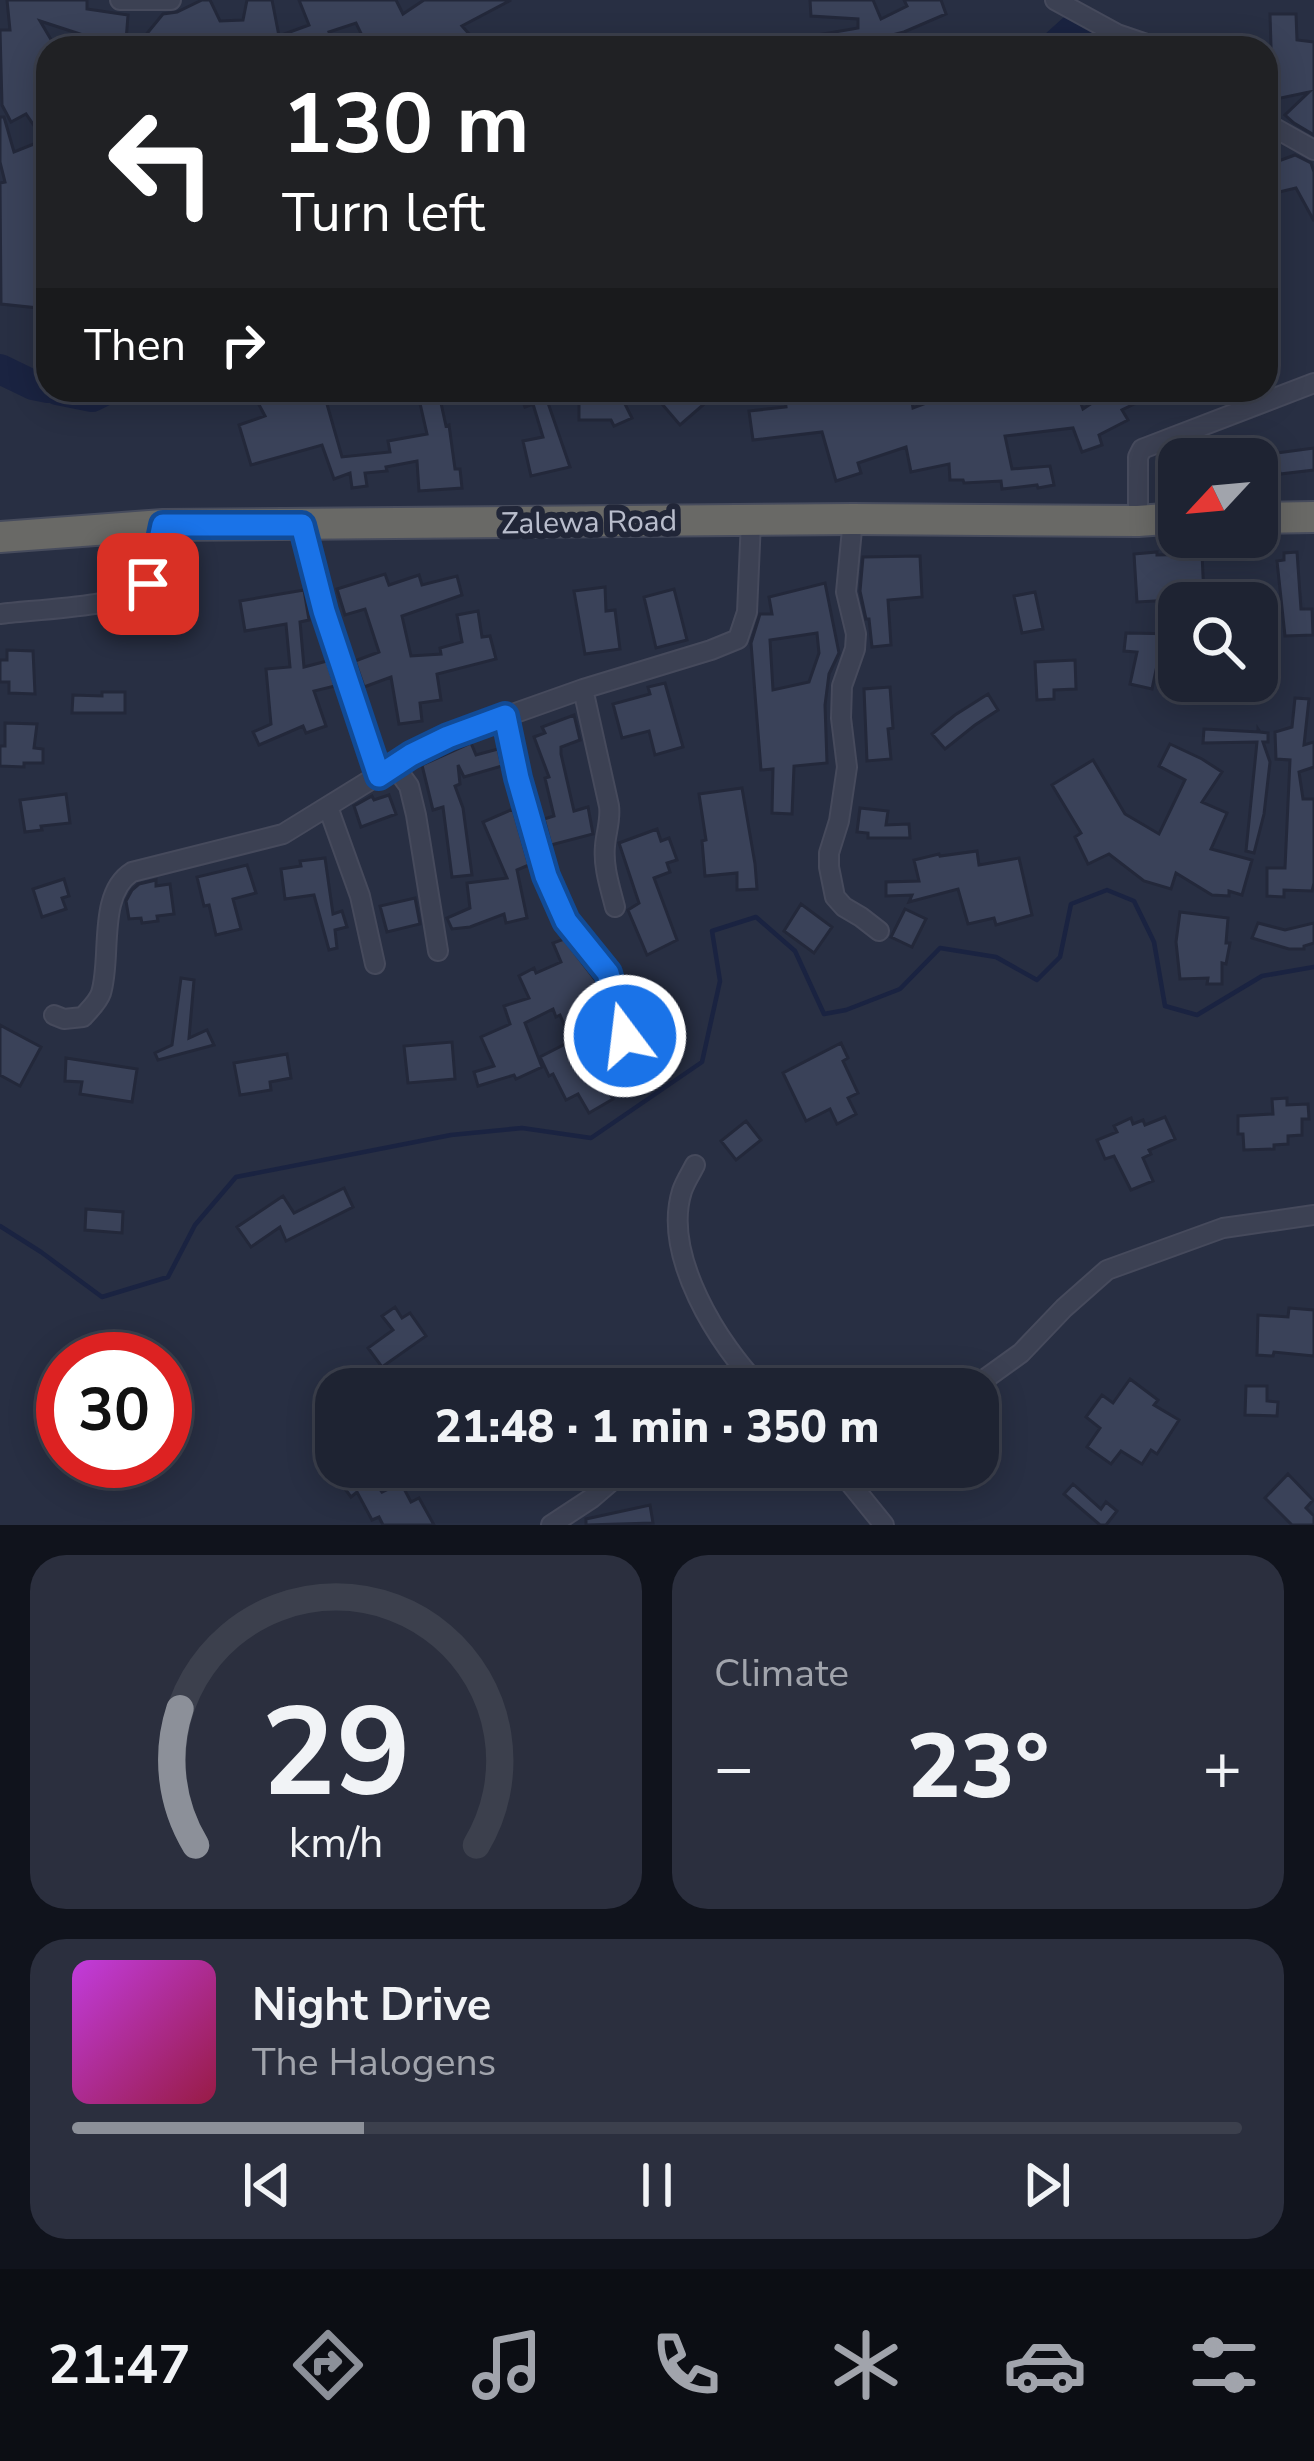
<!DOCTYPE html>
<html lang="en">
<head>
<meta charset="utf-8">
<style>
	:root { --surface:#1e2332; --page:#2b2f3e; --text:#f1f3f6; --muted:#a1a4ac; --line:#3c404d; --accent:#8c9099 }
	body { margin:0; font-family:"Nunito Sans",sans-serif; background:var(--page); color:var(--text); height:100vh; display:flex; flex-direction:column; font-size:45px; white-space:nowrap }
	* { box-sizing:border-box; margin:0 }
	p { font-size:39px; color:var(--muted) }
	.icon { flex:none; width:66px; height:66px; fill:none; stroke:currentColor; stroke-width:2; stroke-linecap:round; stroke-linejoin:round }
	.map { position:relative; height:1525px; overflow:hidden }
	.sheet { display:flex; flex-direction:column; gap:30px; padding:30px; background:#10131c; flex:1 }
	.sheet>* { flex:none }
	.top-card { position:absolute; left:36px; top:36px; width:1242px; height:366px; border-radius:36px; box-shadow:0 6px 30px #0003,0 0 0 3px var(--line); background:#202124; color:#fff; overflow:hidden }
	.needle { width:78px; rotate:244deg }
	.fabs { position:absolute; left:1158px; top:438px; display:grid; gap:24px }
	.fabs a { display:grid; place-items:center; width:120px; height:120px; border-radius:24px; background:var(--surface); box-shadow:0 6px 30px #0003,0 0 0 3px var(--line); font-size:60px }
	.speed { position:absolute; left:36px; top:1332px; display:flex; gap:24px; font-size:60px; font-weight:700; text-align:center }
	.speed>* { display:grid; place-content:center; width:156px; height:156px; border-radius:50%; background:var(--surface); box-shadow:0 6px 30px #0003,0 0 0 3px var(--line); line-height:1 }
	.speed .limit { border:18px solid #d22; background:#fff; color:#111 }
	.pin { position:absolute; display:grid; place-items:center; width:102px; height:102px; color:#fff; margin:-51px; border-radius:24px; box-shadow:0 6px 18px #0006 }
	.me { position:absolute; width:132px; margin:-66px; rotate:345deg; stroke-linejoin:round; filter:drop-shadow(0 0 9px #0008) }
	.turn { display:flex; align-items:center; gap:42px; height:252px; padding:0 48px; font-size:54px }
	.turn .icon { width:156px; height:156px; stroke-width:2.5 }
	.turn b { display:block; font-size:84px; line-height:102px }
	.then { display:flex; align-items:center; height:114px; padding:0 48px; background:#0003; gap:24px; font-size:45px }
	.big { font-size:90px; font-weight:800; line-height:1.1 }
	.sheet .tile { flex:1; display:flex; flex-direction:column; justify-content:center; gap:18px; min-width:0; padding:0 42px; border-radius:36px; background:var(--page) }
	.sheet .dial { align-items:center; gap:0 }
	.dial svg { height:312px; overflow:visible; fill:none; stroke:var(--line); stroke-width:7; stroke-linecap:round; text-anchor:middle }
	.dial text { fill:var(--text); stroke:none }
	.song { display:flex; align-items:center; gap:36px }
	.cover { width:144px; height:144px; border-radius:18px; background:linear-gradient(135deg,hsl(290 70% 55%),hsl(340 70% 35%)) }
	.played { height:12px; border-radius:6px; background:linear-gradient(90deg,var(--accent) 25%,var(--line) 25%) }
	.keys { display:flex; justify-content:space-around; direction:ltr }
	.heat { display:flex; justify-content:space-between; align-items:center; font-size:66px; direction:ltr }
	.sheet .tiles { flex:1; display:grid; gap:30px; grid-template-columns:1fr 1fr }
	.tile:last-child { grid-column:span 2 }
	.trip { position:absolute; left:315px; top:1368px; width:684px; height:120px; border-radius:36px; background:var(--surface); box-shadow:0 6px 30px #0003,0 0 0 3px var(--line); font-weight:800; line-height:120px; text-align:center }
	.dock { display:flex; height:192px; justify-content:space-around; align-items:center; background:#0c0e14; color:var(--muted) }
	.dock .icon { width:84px; height:84px }
	.dock .selected { color:var(--accent) }
	.dock b { font-size:54px; color:var(--text) }
	.map>svg:first-child { display:block }
	.lines { fill:none; stroke-linecap:round; stroke-linejoin:round }
	.stream { stroke:#1a2341; stroke-width:4.5 }
	.river { stroke:#1a2341; stroke-width:30 }
	.building { fill:#3a4259; stroke:#23283a; stroke-width:3; fill-rule:evenodd }
	.minor-casing { stroke:#464a5c; stroke-width:22 }
	.trunk-casing { stroke:#474c5d; stroke-width:34 }
	.minor { stroke:#3c4153; stroke-width:18 }
	.trunk { stroke:#696966; stroke-width:30 }
	.route-casing { stroke:#114b97; stroke-width:30 }
	.route { stroke:#1a73e8; stroke-width:21 }
	.labels { text-anchor:middle; stroke-width:12; stroke-linejoin:round; paint-order:stroke }
	.street-label { font-size:30px; fill:#b9bdcc; stroke:#212638 }
</style>
</head>
<body>
<div class="map">
<svg width="1314" height="1525" viewBox="0 0 1314 1525">
	<rect width="100%" height="100%" fill="#282f43"/>
	<g class="lines">
		<path class="stream" d="M 0,1226 L 41,1252 L 102,1297 L 168,1277 L 195,1225 L 236,1177 L 451,1135 L 522,1128 L 591,1138 L 702,1062 L 720,981 L 712,931 L 756,917 L 795,951 L 824,1014 L 846,1010 L 900,989 L 940,948 L 996,957 L 1037,980 L 1060,957 L 1071,904 L 1107,890 L 1134,901 L 1154,942 L 1165,1006 L 1197,1015 L 1262,976 L 1314,967"/>
		<path class="river" d="M 1052,48 L 1081,22
			M 0,369 L 33,385 L 48,388
			M 57,390 L 92,397 L 106,390"/>
	</g>
	<path class="building" d="M 7,0 L 87,0 L 87,9 L 128,15 L 126,41 L 83,35 L 40,21 L 56,48 L 48,48 L 48,309 L 1,304 L 0,183 L 5,182 L 0,162 L 0,117 L 4,117 L 14,152 L 44,140 L 26,114 L 11,122 L 2,105 L 0,30 L 10,30 Z
		M 202,0 L 210,0 L 220,21 L 243,20 L 247,0 L 272,0 L 279,36 L 309,25 L 299,0 L 396,0 L 403,14 L 424,0 L 511,0 L 462,26 L 470,35 L 456,48 L 368,48 L 356,23 L 329,32 L 335,48 L 152,48 L 157,45 L 140,42 L 163,14 L 177,12 Z
		M 810,0 L 873,0 L 881,19 L 907,6 L 904,0 L 941,0 L 946,14 L 904,32 L 876,39 L 878,48 L 784,48 L 783,41 L 858,28 L 858,19 L 811,16 Z
		M 1270,14 L 1296,14 L 1297,40 L 1314,42 L 1314,135 L 1294,123 L 1285,115 L 1309,92 L 1266,101 L 1266,81 L 1271,79 L 1266,45 L 1271,46 Z
		M 1295,155 L 1311,163 L 1314,172 L 1314,221 L 1296,188 L 1275,193 L 1270,164 Z
		M 274,390 L 323,390 L 342,457 L 390,452 L 388,441 L 427,434 L 419,399 L 439,394 L 446,426 L 449,425 L 455,469 L 460,469 L 462,488 L 419,491 L 417,461 L 386,467 L 387,471 L 365,473 L 367,486 L 352,488 L 350,473 L 334,479 L 322,445 L 251,465 L 239,425 L 265,416 L 256,399 Z
		M 519,390 L 568,390 L 568,394 L 547,400 L 570,467 L 531,476 L 523,441 L 543,437 L 533,404 L 525,407 Z
		M 579,390 L 618,390 L 632,418 L 614,426 L 611,420 L 579,420 Z
		M 650,390 L 690,390 L 703,405 L 680,425 Z
		M 784,390 L 910,390 L 913,408 L 961,390 L 1059,390 L 1060,397 L 1076,390 L 1083,409 L 1112,390 L 1163,390 L 1122,410 L 1128,420 L 1099,435 L 1102,445 L 1082,452 L 1073,428 L 1005,436 L 1012,469 L 1050,466 L 1054,485 L 1038,488 L 1037,485 L 1002,489 L 1001,481 L 964,483 L 963,480 L 950,480 L 949,464 L 911,472 L 906,447 L 858,463 L 861,473 L 836,481 L 822,432 L 753,440 L 749,411 L 786,407 Z
		M 1314,448 L 1314,470 L 1280,474 L 1277,453 Z
		M 1157,552 L 1157,555 L 1202,554 L 1204,597 L 1189,597 L 1188,603 L 1172,603 L 1172,600 L 1137,602 L 1134,554 Z
		M 1297,552 L 1301,609 L 1312,609 L 1313,635 L 1285,636 L 1277,561 L 1284,560 L 1284,553 Z
		M 920,556 L 922,597 L 888,600 L 891,645 L 872,647 L 869,619 L 866,619 L 860,591 L 863,557 Z
		M 385,574 L 389,585 L 419,575 L 422,585 L 457,576 L 462,595 L 402,616 L 411,656 L 441,654 L 440,648 L 462,642 L 457,615 L 478,611 L 482,637 L 490,636 L 496,659 L 437,674 L 441,700 L 420,703 L 422,721 L 399,724 L 391,677 L 364,687 L 355,661 L 379,652 L 365,609 L 345,615 L 337,589 Z
		M 825,583 L 839,653 L 829,674 L 825,705 L 827,763 L 794,766 L 792,814 L 772,813 L 773,769 L 761,770 L 751,643 L 760,614 L 772,614 L 769,597 ZM 817,633 L 819,653 L 809,682 L 773,690 L 770,640 Z
		M 605,587 L 606,611 L 615,610 L 620,649 L 585,654 L 574,591 Z
		M 674,589 L 687,640 L 656,648 L 644,597 Z
		M 304,590 L 309,620 L 300,622 L 304,667 L 327,661 L 335,686 L 314,691 L 326,726 L 306,733 L 303,726 L 259,745 L 253,732 L 271,724 L 266,669 L 290,667 L 286,624 L 245,631 L 240,601 Z
		M 1035,592 L 1043,629 L 1022,633 L 1014,596 Z
		M 1126,633 L 1179,634 L 1179,675 L 1156,670 L 1152,689 L 1130,684 L 1137,652 L 1124,651 Z
		M 7,650 L 33,651 L 35,694 L 9,693 L 9,682 L 0,682 L 0,660 L 7,660 Z
		M 1075,660 L 1076,689 L 1054,690 L 1054,699 L 1037,700 L 1035,662 Z
		M 665,683 L 683,747 L 655,755 L 649,731 L 622,738 L 613,704 L 650,694 L 648,687 Z
		M 890,687 L 893,728 L 888,729 L 891,759 L 867,761 L 864,689 Z
		M 102,692 L 125,692 L 125,713 L 72,713 L 73,695 L 102,696 Z
		M 988,694 L 998,710 L 975,725 L 945,749 L 932,734 L 955,715 Z
		M 1295,698 L 1309,699 L 1304,745 L 1314,742 L 1314,767 L 1299,772 L 1303,799 L 1314,799 L 1314,883 L 1312,891 L 1284,890 L 1284,897 L 1267,896 L 1267,868 L 1285,868 L 1290,760 L 1276,759 L 1275,732 L 1292,727 Z
		M 574,715 L 580,740 L 561,747 L 561,754 L 574,811 L 588,807 L 593,834 L 551,845 L 544,819 L 554,816 L 545,778 L 549,777 L 534,737 L 545,733 L 542,727 Z
		M 5,723 L 37,724 L 34,748 L 43,749 L 43,763 L 24,763 L 24,767 L 0,766 L 0,746 L 5,746 Z
		M 1204,729 L 1258,732 L 1258,729 L 1260,732 L 1268,733 L 1268,742 L 1263,742 L 1270,762 L 1264,814 L 1254,853 L 1246,851 L 1257,742 L 1203,743 Z
		M 471,743 L 476,755 L 498,749 L 502,766 L 464,777 L 458,765 L 460,784 L 455,786 L 463,808 L 472,875 L 452,877 L 443,807 L 433,810 L 422,765 Z
		M 1170,744 L 1202,759 L 1222,772 L 1202,802 L 1227,813 L 1211,849 L 1252,860 L 1242,895 L 1229,891 L 1229,896 L 1212,895 L 1176,873 L 1171,889 L 1144,881 L 1109,854 L 1088,864 L 1075,837 L 1081,833 L 1052,785 L 1093,760 L 1125,814 L 1159,834 L 1185,780 L 1159,766 Z
		M 742,788 L 755,864 L 757,889 L 737,890 L 737,873 L 705,876 L 702,841 L 706,840 L 699,794 Z
		M 66,794 L 70,823 L 41,826 L 42,830 L 25,832 L 20,800 Z
		M 389,795 L 396,814 L 361,827 L 354,806 L 372,796 L 374,800 Z
		M 860,808 L 888,811 L 886,825 L 909,824 L 910,838 L 868,838 L 868,833 L 857,832 Z
		M 513,809 L 529,865 L 517,870 L 527,918 L 506,923 L 504,914 L 470,927 L 452,929 L 447,918 L 470,908 L 467,883 L 507,878 L 483,822 Z
		M 657,829 L 661,841 L 669,838 L 677,860 L 667,863 L 670,872 L 654,878 L 677,940 L 647,955 L 628,910 L 639,903 L 619,843 Z
		M 977,851 L 979,865 L 1019,858 L 1032,915 L 996,925 L 994,918 L 968,924 L 958,889 L 909,902 L 912,895 L 886,896 L 886,882 L 919,881 L 914,860 L 939,854 L 940,856 Z
		M 325,858 L 333,914 L 342,911 L 347,927 L 335,930 L 337,948 L 329,950 L 314,895 L 285,899 L 281,869 L 301,866 L 300,861 Z
		M 247,865 L 256,893 L 233,899 L 241,929 L 216,935 L 209,905 L 204,906 L 197,877 Z
		M 64,879 L 69,896 L 62,898 L 66,909 L 42,917 L 33,889 Z
		M 156,880 L 156,886 L 170,884 L 174,914 L 157,916 L 158,921 L 142,923 L 141,918 L 129,919 L 126,901 L 132,890 L 139,884 Z
		M 415,898 L 420,924 L 387,932 L 380,906 Z
		M 801,904 L 832,927 L 814,953 L 784,931 Z
		M 905,909 L 926,919 L 912,947 L 891,937 Z
		M 1180,912 L 1228,918 L 1226,943 L 1230,943 L 1226,964 L 1222,963 L 1222,984 L 1207,984 L 1208,978 L 1180,979 L 1176,942 Z
		M 1258,923 L 1285,930 L 1314,923 L 1314,943 L 1304,946 L 1304,949 L 1289,949 L 1252,938 Z
		M 564,939 L 597,982 L 615,1045 L 626,1049 L 631,1061 L 638,1040 L 651,1044 L 643,1069 L 618,1061 L 625,1083 L 607,1089 L 613,1099 L 589,1113 L 578,1094 L 566,1100 L 553,1074 L 549,1076 L 540,1057 L 571,1041 L 560,1015 L 556,1017 L 553,1009 L 525,1023 L 542,1067 L 516,1079 L 514,1075 L 478,1086 L 474,1072 L 494,1066 L 481,1037 L 510,1024 L 504,1006 L 529,998 L 519,976 L 534,968 L 536,973 L 561,962 L 553,943 Z
		M 181,978 L 194,980 L 189,1038 L 207,1030 L 214,1045 L 158,1060 L 155,1053 L 172,1045 Z
		M 0,1025 L 41,1047 L 20,1086 L 0,1075 Z
		M 452,1042 L 455,1079 L 408,1083 L 404,1046 Z
		M 841,1043 L 848,1058 L 843,1061 L 858,1093 L 848,1098 L 856,1114 L 837,1124 L 830,1109 L 806,1121 L 783,1073 Z
		M 287,1054 L 291,1078 L 270,1082 L 271,1090 L 240,1095 L 234,1063 Z
		M 66,1058 L 137,1069 L 132,1102 L 80,1094 L 82,1082 L 65,1081 Z
		M 1287,1098 L 1287,1105 L 1308,1104 L 1309,1119 L 1302,1119 L 1302,1135 L 1288,1136 L 1288,1144 L 1274,1145 L 1274,1149 L 1244,1150 L 1243,1134 L 1238,1134 L 1238,1116 L 1273,1114 L 1272,1099 Z
		M 1165,1117 L 1175,1139 L 1149,1150 L 1151,1154 L 1143,1158 L 1153,1181 L 1131,1190 L 1114,1156 L 1105,1159 L 1097,1140 L 1117,1132 L 1114,1126 L 1131,1118 L 1133,1124 L 1143,1120 L 1145,1125 Z
		M 746,1121 L 761,1140 L 736,1160 L 721,1141 Z
		M 344,1188 L 353,1207 L 286,1241 L 280,1227 L 251,1247 L 237,1227 L 283,1196 L 294,1213 Z
		M 86,1209 L 123,1212 L 122,1233 L 85,1230 Z
		M 395,1307 L 402,1318 L 410,1313 L 426,1336 L 382,1367 L 368,1348 L 393,1330 L 382,1316 Z
		M 1289,1308 L 1314,1310 L 1314,1356 L 1274,1352 L 1273,1356 L 1257,1355 L 1258,1315 L 1288,1317 Z
		M 1130,1379 L 1158,1400 L 1154,1405 L 1179,1420 L 1157,1454 L 1151,1450 L 1142,1464 L 1121,1451 L 1111,1464 L 1087,1447 L 1100,1428 L 1086,1417 L 1102,1395 L 1113,1403 Z
		M 1246,1386 L 1267,1386 L 1267,1401 L 1278,1402 L 1277,1416 L 1245,1415 Z
		M 361,1467 L 364,1467 L 382,1492 L 401,1483 L 411,1502 L 419,1498 L 434,1525 L 383,1525 L 379,1517 L 372,1520 L 357,1492 L 351,1497 L 340,1482 Z
		M 1288,1474 L 1313,1500 L 1306,1508 L 1314,1516 L 1314,1525 L 1292,1525 L 1265,1498 Z
		M 1073,1484 L 1101,1509 L 1106,1502 L 1117,1511 L 1106,1525 L 1100,1525 L 1064,1494 Z
		M 650,1505 L 653,1523 L 586,1525 L 586,1519 Z"/>
	<g class="lines">
		<g class="minor-casing">
			<path id="minor" d="M 120,0 L 171,0
				M 1055,0 L 1117,34 L 1158,48
				M 1266,123 L 1314,150
				M 853,519 L 846,592 L 856,634 L 855,649 L 842,686 L 841,718 L 847,767 L 839,821 L 829,853 L 829,867 L 835,897 L 844,907 L 861,917 L 879,931
				M 1138,521 L 1138,457 L 1142,449 L 1314,383
				M 302,525 L 324,611 L 379,776
				M 0,614 C 30,610 124,606 143,590 C 159,576 159,544 163,525
				M 583,689 L 609,806 C 611,820 606,832 605,846 C 603,867 610,887 615,907
				M 505,717 L 518,778 L 546,876 L 567,921 L 608,972 L 625,1036
				M 395,767 L 409,786 L 416,815 L 438,951
				M 328,807 L 360,896 L 375,964
				M 54,1015 L 64,1019 L 83,1017 C 89,1010 98,1002 101,993 C 112,958 97,894 132,872 L 283,834 L 411,755 L 448,737 L 583,689 L 711,650 L 738,639 L 747,612 L 751,521
				M 695,1165 C 691,1173 685,1182 682,1191 C 662,1255 718,1345 762,1389
				M 720,1389 L 746,1373
				M 971,1389 L 1021,1353 L 1064,1308 L 1107,1270 L 1223,1228 L 1314,1215
				M 837,1467 L 884,1525
				M 551,1525 L 592,1498 L 628,1467"/>
		</g>
		<g class="trunk-casing">
			<path id="trunk" d="M 1257,518 L 1314,517
				M 0,537 L 163,525 L 853,519 L 1138,521 L 1179,518"/>
		</g>
		<use href="#minor" class="minor"/>
		<use href="#trunk" class="trunk"/>
	</g>
	<g class="lines">
		<g class="route-casing">
			<path id="route" d="M 148,584 L 153,573 L 163,525 L 302,525 L 324,611 L 379,776 L 411,755 L 448,737 L 505,716 L 518,778 L 546,876 L 566,921 L 608,973 L 625,1036"/>
		</g>
		<use href="#route" class="route"/>
	</g>
	<g class="labels">
		<g class="street-label">
			<text transform="translate(589 522) rotate(-1)" y="10">Zalewa Road</text>
		</g>
	</g>
</svg>
<div class="fabs">
<a><svg class="needle" viewBox="-14 -14 28 28"><path d="M0-13l5 13h-10z" fill="#e53935"/><path d="M0 13l5-13h-10z" fill="#a1a4ac"/></svg></a>
<a><svg class="icon" aria-label="search" viewBox="0 0 24 24"><circle cx="10" cy="10" r="6"/><path d="M15 15l6 6"/></svg></a>
</div>
<div class="speed"><div class="limit">30</div></div>
<div class="pin" style="left:148px;top:584px;background:#d93025"><svg class="icon" aria-label="arrive" viewBox="0 0 24 24"><path d="M6 21V4h12l-3 4 3 4H6"/></svg></div>
<svg class="me" style="left:625px;top:1036px" viewBox="-20 -20 40 40"><circle r="17" fill="#1a73e8" stroke="#fff" stroke-width="3"/><path d="M0-11L8 9 0 5-8 9z" fill="#fff"/></svg>
<div class="trip">21:48 · 1 min · 350 m</div>
<div class="top-card">
<div class="turn"><svg class="icon" aria-label="left" viewBox="0 0 24 24"><path d="M17 20v-9H6M10 6l-5 5 5 5"/></svg><div><b>130 m</b>Turn left</div></div>
<div class="then">Then<svg class="icon" aria-label="right" viewBox="0 0 24 24"><path d="M7 20v-9h11M14 6l5 5-5 5"/></svg></div>
</div>
</div>
<section class="sheet">
<div class="tiles">
<div class="tile dial"><svg viewBox="0 0 100 80">
<path d="M14 69A42 42 0 1 1 86 69"/>
<path d="M14 69A42 42 0 0 1 10 34" stroke="#8c9099"/>
<text x="50" y="56" font-size="32" font-weight="700">29</text>
<text x="50" y="72" font-size="11">km/h</text>
</svg></div>
<div class="tile"><p>Climate</p>
<div class="heat"><a>−</a><b class="big">23°</b><a>+</a></div>
</div>
<div class="tile">
<div class="song"><i class="cover"></i><div><b>Night Drive</b><p>The Halogens</p></div></div>
<div class="played"></div>
<div class="keys"><svg class="icon" aria-label="previous" viewBox="0 0 24 24"><path d="M18 5L8 12l10 7zM5 5v14"/></svg><svg class="icon" aria-label="pause" viewBox="0 0 24 24"><path d="M8 5v14M16 5v14"/></svg><svg class="icon" aria-label="next" viewBox="0 0 24 24"><path d="M6 5l10 7-10 7zM19 5v14"/></svg></div>
</div>
</div>
</section>
<nav class="dock">
<b>21:47</b>
<svg class="icon selected" aria-label="directions" viewBox="0 0 24 24"><path d="M12 3l9 9-9 9-9-9zM9 14v-3h6M13 9l2 2-2 2"/></svg>
<svg class="icon" aria-label="music" viewBox="0 0 24 24"><path d="M9 18V5l10-2v13"/><circle cx="6" cy="18" r="3"/><circle cx="16" cy="16" r="3"/></svg>
<svg class="icon" aria-label="phone" viewBox="0 0 24 24"><path d="M5 4h4l2 5-3 2q2 4 5 5l2-3 5 2v4C11 20 4 13 5 4z"/></svg>
<svg class="icon" aria-label="climate" viewBox="0 0 24 24"><path d="M12 3v18M4 7l16 10M4 17L20 7"/></svg>
<svg class="icon" aria-label="car" viewBox="0 0 24 24"><path d="M5 17H2v-5l4-1 3-4h7l3 4 3 1v5h-3M9 17h6M6 11h13"/><circle cx="7" cy="17" r="2"/><circle cx="17" cy="17" r="2"/></svg>
<svg class="icon" aria-label="filters" viewBox="0 0 24 24"><path d="M4 7h16M4 17h16"/><circle cx="9" cy="7" r="2"/><circle cx="15" cy="17" r="2"/></svg>
</nav>
</body>
</html>
